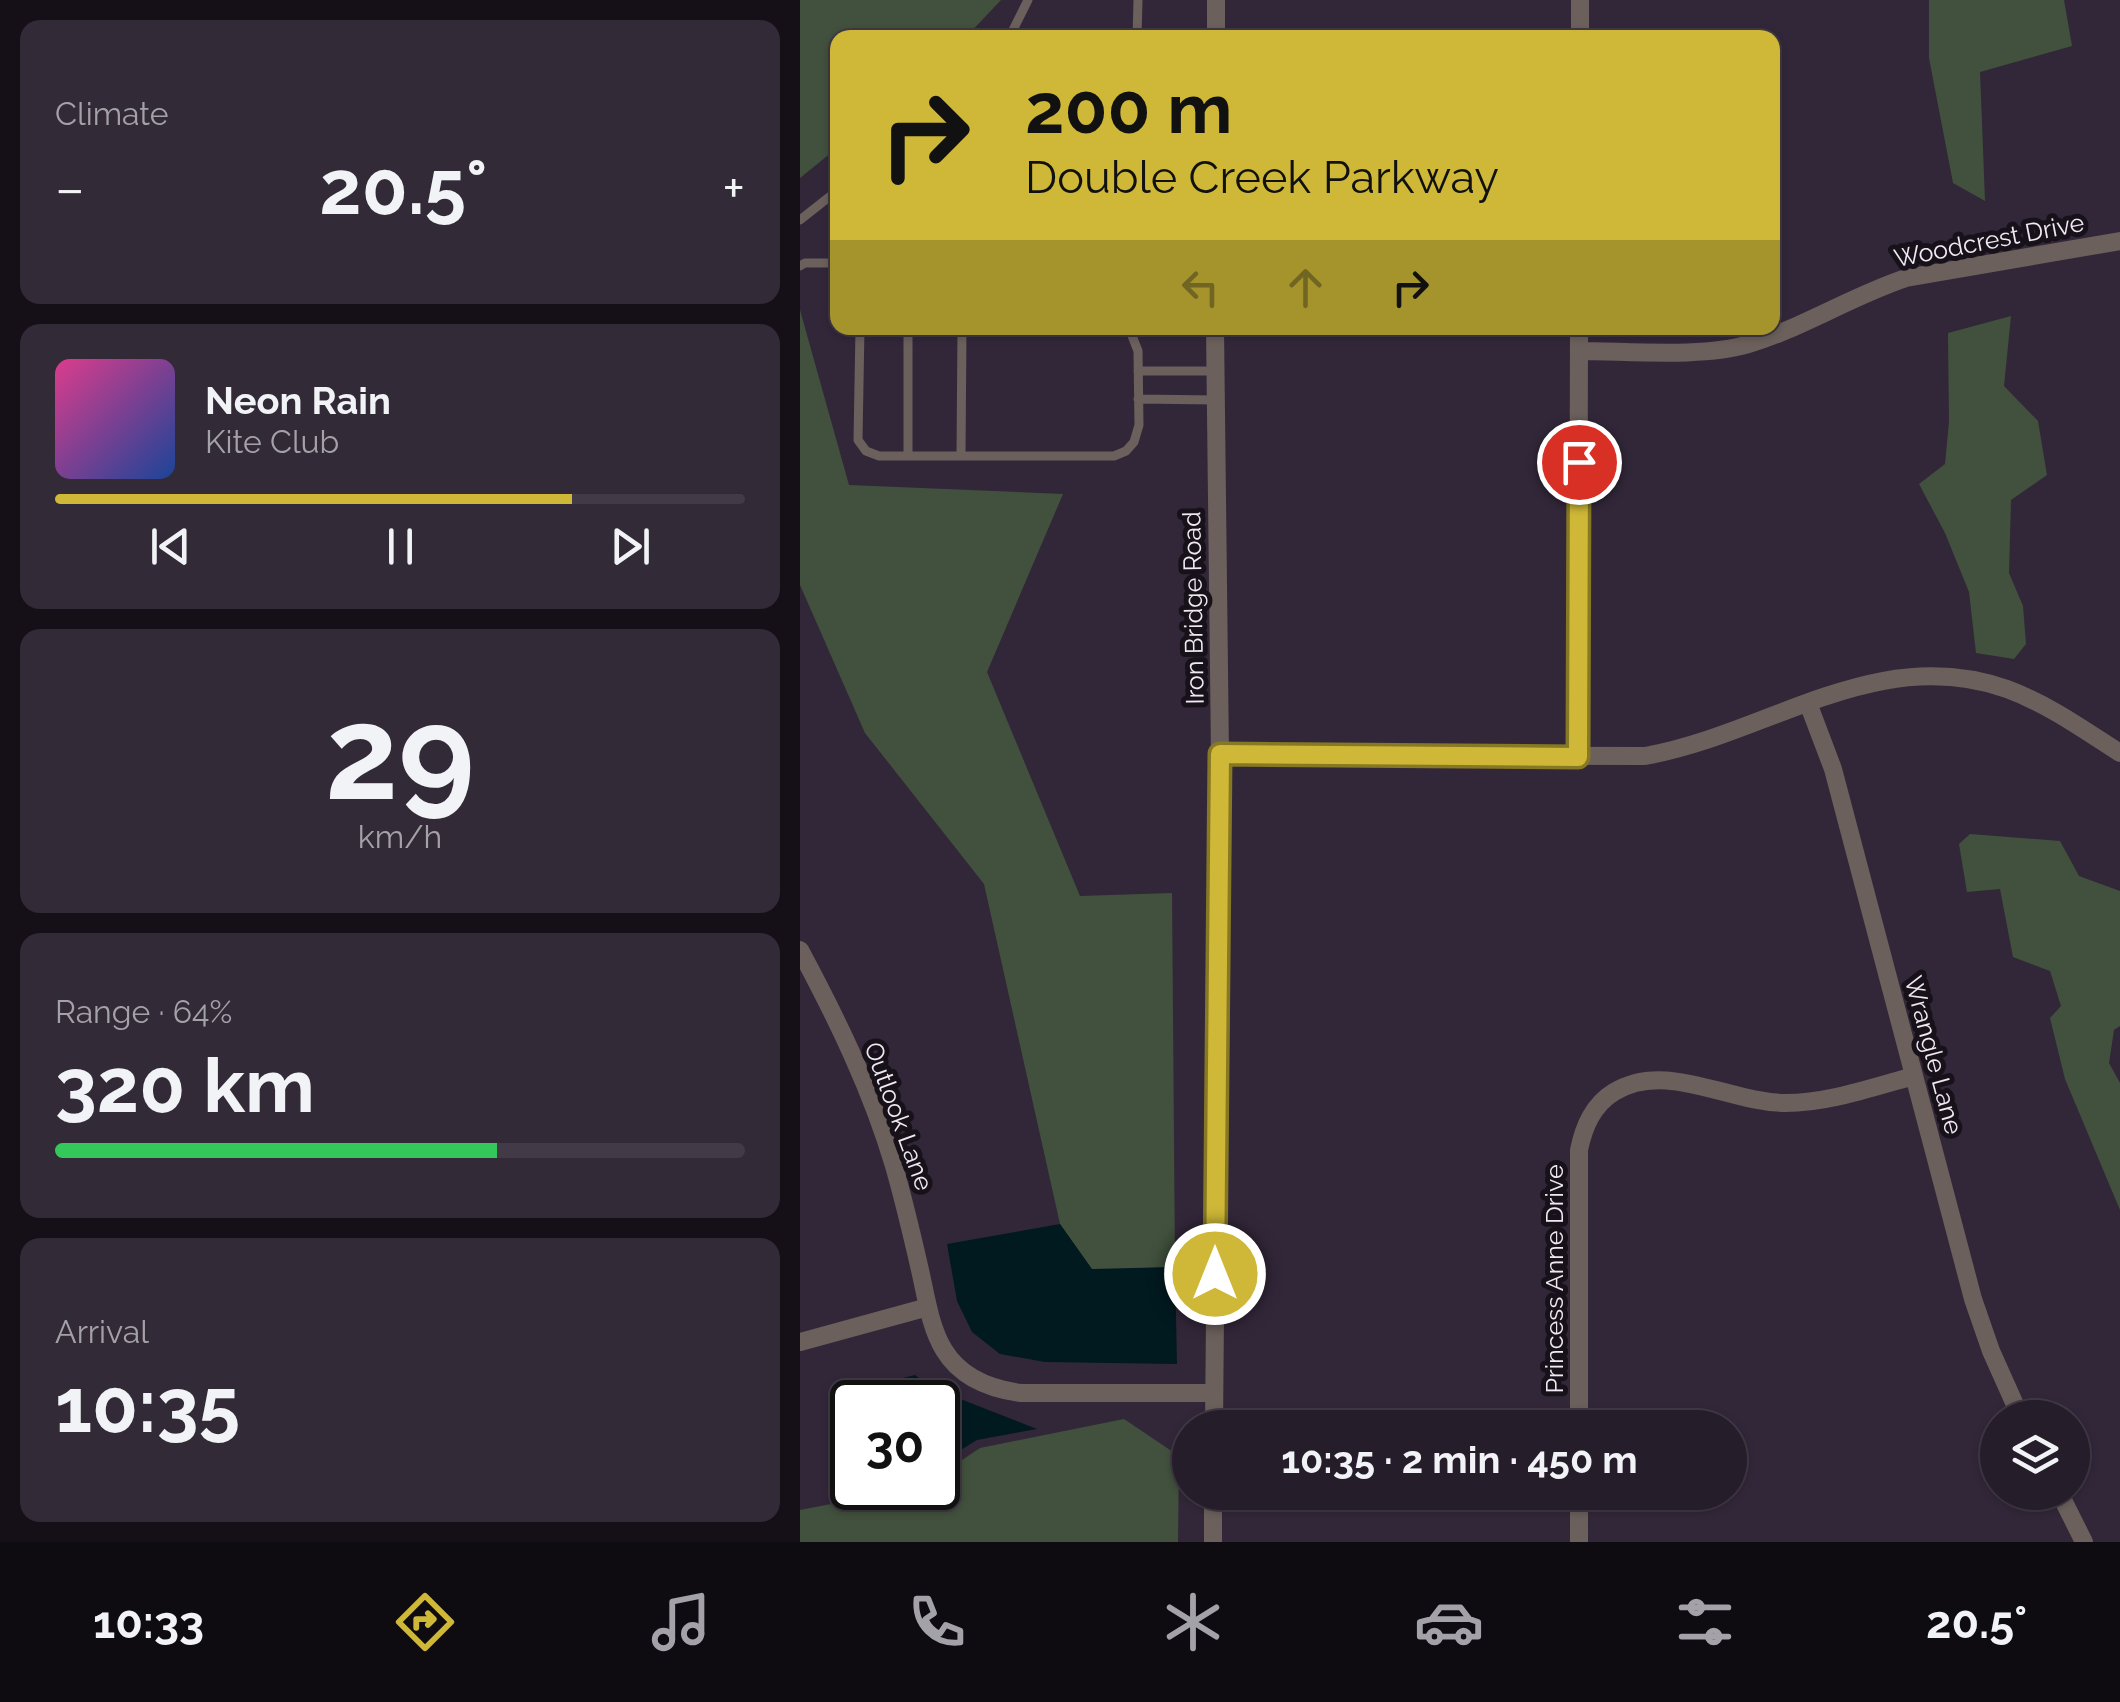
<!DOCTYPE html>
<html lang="en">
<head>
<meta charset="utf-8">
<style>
	:root { --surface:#261d2b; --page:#322a37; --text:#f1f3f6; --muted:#a4a2a9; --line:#423b47; --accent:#cfb837 }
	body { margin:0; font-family:Raleway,sans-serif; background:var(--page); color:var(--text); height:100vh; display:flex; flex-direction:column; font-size:38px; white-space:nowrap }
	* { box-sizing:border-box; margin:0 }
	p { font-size:32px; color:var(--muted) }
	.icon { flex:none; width:55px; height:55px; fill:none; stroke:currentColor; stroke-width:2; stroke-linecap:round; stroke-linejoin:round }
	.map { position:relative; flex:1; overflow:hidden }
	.panel { display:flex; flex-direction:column; gap:20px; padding:20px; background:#151018; width:800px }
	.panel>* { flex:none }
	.banner { position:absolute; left:30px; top:30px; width:950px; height:305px; border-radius:20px; box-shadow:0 2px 8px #0004,0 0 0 2px var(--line); background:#cfb837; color:#111; overflow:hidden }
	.controls { position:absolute; left:1180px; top:1400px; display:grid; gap:20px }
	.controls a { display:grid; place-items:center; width:110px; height:110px; border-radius:50%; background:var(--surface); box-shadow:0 2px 8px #0004,0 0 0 2px var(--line); font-size:50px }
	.speed { position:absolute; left:30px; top:1380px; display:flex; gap:20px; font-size:50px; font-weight:700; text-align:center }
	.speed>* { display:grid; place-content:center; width:130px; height:130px; border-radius:50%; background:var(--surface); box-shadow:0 2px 8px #0004,0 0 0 2px var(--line); line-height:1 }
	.speed .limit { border:5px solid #111; border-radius:15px; background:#fff; color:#111 }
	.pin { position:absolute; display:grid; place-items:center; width:85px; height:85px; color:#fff; margin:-42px; border:5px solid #fff; border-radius:50%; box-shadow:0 2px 10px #0007 }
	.me { position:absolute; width:110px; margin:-55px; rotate:0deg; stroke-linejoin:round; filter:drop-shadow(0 0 8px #0008) }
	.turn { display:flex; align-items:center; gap:35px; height:210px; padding:0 30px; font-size:45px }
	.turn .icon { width:130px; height:130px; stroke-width:2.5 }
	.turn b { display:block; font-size:70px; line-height:85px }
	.lanes { display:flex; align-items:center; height:95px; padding:0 30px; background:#0003; justify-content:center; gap:50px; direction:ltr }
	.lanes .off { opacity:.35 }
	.big { font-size:75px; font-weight:700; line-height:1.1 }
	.panel .widget { flex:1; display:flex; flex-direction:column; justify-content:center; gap:15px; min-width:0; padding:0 35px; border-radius:20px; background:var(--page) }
	.panel .dial { align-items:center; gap:0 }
	.dial b { font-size:130px; line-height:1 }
	.song { display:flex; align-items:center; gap:30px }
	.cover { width:120px; height:120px; border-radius:15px; background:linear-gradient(135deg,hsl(330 70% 55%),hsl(220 70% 35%)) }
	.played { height:10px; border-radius:5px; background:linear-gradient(90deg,var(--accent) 75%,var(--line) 75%) }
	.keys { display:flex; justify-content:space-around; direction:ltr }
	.heat { display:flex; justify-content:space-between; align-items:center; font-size:55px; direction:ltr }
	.charge { height:15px; border-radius:8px; background:linear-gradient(90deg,#34c759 64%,var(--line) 0) }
	.trip { position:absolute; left:372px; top:1410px; width:575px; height:100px; border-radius:50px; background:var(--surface); box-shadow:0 2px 8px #0004,0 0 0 2px var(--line); font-weight:700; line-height:100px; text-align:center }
	.dock { display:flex; height:160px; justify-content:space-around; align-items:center; background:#0f0c11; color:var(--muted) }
	.dock .icon { width:70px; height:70px }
	.dock .on { color:var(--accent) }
	.dock b { font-size:45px; color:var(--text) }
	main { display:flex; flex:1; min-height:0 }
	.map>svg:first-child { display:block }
	.green { fill:#41513d }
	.water { fill:#001a20 }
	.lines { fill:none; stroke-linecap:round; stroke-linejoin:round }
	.service { stroke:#6b605c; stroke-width:9 }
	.minor { stroke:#6b605c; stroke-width:18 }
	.route-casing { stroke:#877824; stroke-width:25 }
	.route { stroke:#cfb837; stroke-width:18 }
	.labels { text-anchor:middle; stroke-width:10; stroke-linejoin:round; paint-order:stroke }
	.street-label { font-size:25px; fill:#f0e9f4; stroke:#17121a }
</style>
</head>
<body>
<main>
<section class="panel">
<div class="widget"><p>Climate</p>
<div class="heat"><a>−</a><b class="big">20.5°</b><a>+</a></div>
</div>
<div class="widget">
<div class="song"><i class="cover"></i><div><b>Neon Rain</b><p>Kite Club</p></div></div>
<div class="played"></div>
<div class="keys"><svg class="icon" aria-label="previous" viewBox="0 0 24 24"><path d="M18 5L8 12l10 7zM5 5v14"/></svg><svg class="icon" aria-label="pause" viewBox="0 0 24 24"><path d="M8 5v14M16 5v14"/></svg><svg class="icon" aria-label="next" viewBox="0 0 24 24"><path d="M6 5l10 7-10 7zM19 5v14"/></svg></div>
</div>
<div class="widget dial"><b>29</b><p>km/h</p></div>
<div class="widget"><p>Range · 64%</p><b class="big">320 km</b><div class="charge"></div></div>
<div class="widget"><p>Arrival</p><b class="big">10:35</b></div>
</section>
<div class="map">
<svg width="1320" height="1542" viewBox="0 0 1320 1542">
	<rect width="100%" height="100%" fill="#322739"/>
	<path class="green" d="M 0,0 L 201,0 L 166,37 L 38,38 L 37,148 L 0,178 Z
		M 1129,0 L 1264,0 L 1272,46 L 1180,72 L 1185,201 L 1153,183 L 1129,58 Z
		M 0,310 L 49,485 L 263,494 L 187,672 L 280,896 L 372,893 L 375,1267 L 292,1270 L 260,1224 L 184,884 L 65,733 L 0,585 Z
		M 1211,316 L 1204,386 L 1238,421 L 1247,475 L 1211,500 L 1209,573 L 1223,606 L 1226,644 L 1214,659 L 1176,653 L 1169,592 L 1145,533 L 1119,484 L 1145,464 L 1149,422 L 1148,333 Z
		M 1170,834 L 1260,841 L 1279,876 L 1320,891 L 1320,1026 L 1314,1030 L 1309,1063 L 1320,1083 L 1320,1210 L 1265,1079 L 1250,1018 L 1261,1006 L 1250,971 L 1213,957 L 1200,889 L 1167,892 L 1159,844 Z
		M 324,1419 L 379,1456 L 378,1542 L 0,1542 L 0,1510 L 114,1488 L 138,1488 L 138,1476 L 180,1448 Z"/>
	<path class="water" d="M 260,1224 L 292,1269 L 375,1267 L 377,1364 L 245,1362 L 200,1354 L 172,1332 L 157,1301 L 147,1244 Z
		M 115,1375 L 132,1388 L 237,1429 L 177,1440 L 151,1456 L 138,1455 L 138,1402 L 103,1402 L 95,1380 Z"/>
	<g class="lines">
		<path class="service" d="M 209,38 L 228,0
			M 337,38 L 338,0
			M 0,220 L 38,190
			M 0,266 L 5,263 L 38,263
			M 60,328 L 58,440 L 66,451 L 79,456 L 314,456 L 326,451 L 334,442 L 339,425 L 338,351 L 329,328
			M 108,328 L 108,456
			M 338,371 L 415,371
			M 338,399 L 416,400
			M 161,456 L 162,328"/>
		<path class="minor" d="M 416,38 L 416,0
			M 780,38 L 780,0
			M 779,351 C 829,351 903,358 949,344 C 1002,328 1052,296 1106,278 L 1320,241
			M 1008,703 L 1033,769 L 1173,1299 L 1191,1351 L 1221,1418
			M 420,755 L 845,756 C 969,734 1076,643 1207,689 C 1248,704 1284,730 1320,753
			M 778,757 L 779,328
			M 0,950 C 37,1019 72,1091 94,1166 C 104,1201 112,1235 120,1270 C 126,1296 130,1327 144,1350 C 161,1378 190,1389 221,1393 L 414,1393
			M 0,1342 L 128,1307
			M 414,1428 L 420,755 L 415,328
			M 779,1428 L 779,1150 C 784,1126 793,1105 814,1092 C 866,1060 929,1103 986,1103 C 1028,1103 1073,1087 1114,1076
			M 779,1492 L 779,1542
			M 1259,1492 L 1284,1542
			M 413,1542 L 413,1492"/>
	</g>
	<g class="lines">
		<g class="route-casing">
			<path id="route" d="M 415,1274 L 420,754 L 778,757 L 779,462"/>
		</g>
		<use href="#route" class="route"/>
	</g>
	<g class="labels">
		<g class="street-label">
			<text transform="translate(1189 240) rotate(-11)" y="9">Woodcrest Drive</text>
			<text transform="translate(393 608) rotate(-91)" y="9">Iron Bridge Road</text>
			<text transform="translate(1134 1055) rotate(75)" y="9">Wrangle Lane</text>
			<text transform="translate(99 1116) rotate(70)" y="9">Outlook Lane</text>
			<text transform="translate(754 1279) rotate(-90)" y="9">Princess Anne Drive</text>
		</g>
	</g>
</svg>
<div class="controls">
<a><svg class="icon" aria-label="layers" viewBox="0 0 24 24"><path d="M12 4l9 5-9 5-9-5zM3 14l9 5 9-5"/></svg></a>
</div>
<div class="speed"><div class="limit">30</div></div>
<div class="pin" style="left:779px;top:462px;background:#d93025"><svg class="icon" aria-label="arrive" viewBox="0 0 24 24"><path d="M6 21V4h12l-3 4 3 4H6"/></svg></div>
<svg class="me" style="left:415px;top:1274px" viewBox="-20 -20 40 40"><circle r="17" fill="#cfb837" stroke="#fff" stroke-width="3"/><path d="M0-11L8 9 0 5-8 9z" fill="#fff"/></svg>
<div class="trip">10:35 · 2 min · 450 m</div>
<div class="banner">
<div class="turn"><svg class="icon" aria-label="right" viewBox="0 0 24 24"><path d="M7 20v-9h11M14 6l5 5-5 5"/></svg><div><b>200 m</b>Double Creek Parkway</div></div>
<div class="lanes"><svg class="icon off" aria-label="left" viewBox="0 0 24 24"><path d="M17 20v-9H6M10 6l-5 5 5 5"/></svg><svg class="icon off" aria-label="ahead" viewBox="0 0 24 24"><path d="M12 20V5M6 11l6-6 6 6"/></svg><svg class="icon" aria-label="right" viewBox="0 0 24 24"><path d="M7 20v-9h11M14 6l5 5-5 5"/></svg></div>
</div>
</div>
</main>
<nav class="dock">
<b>10:33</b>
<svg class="icon on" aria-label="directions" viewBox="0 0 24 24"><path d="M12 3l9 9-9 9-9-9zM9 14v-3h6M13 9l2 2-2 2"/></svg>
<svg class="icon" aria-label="music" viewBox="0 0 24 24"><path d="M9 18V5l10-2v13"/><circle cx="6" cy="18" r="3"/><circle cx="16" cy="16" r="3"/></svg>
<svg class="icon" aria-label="phone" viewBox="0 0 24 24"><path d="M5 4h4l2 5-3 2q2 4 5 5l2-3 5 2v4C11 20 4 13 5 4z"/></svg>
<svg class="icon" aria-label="climate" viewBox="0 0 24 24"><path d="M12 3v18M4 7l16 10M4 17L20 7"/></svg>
<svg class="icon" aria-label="car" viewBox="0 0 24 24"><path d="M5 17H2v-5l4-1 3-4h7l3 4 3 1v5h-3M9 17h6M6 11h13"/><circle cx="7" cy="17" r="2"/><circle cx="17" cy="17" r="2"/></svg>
<svg class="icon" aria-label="filters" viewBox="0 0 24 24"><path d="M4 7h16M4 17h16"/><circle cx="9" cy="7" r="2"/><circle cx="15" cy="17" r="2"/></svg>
<b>20.5°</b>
</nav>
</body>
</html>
